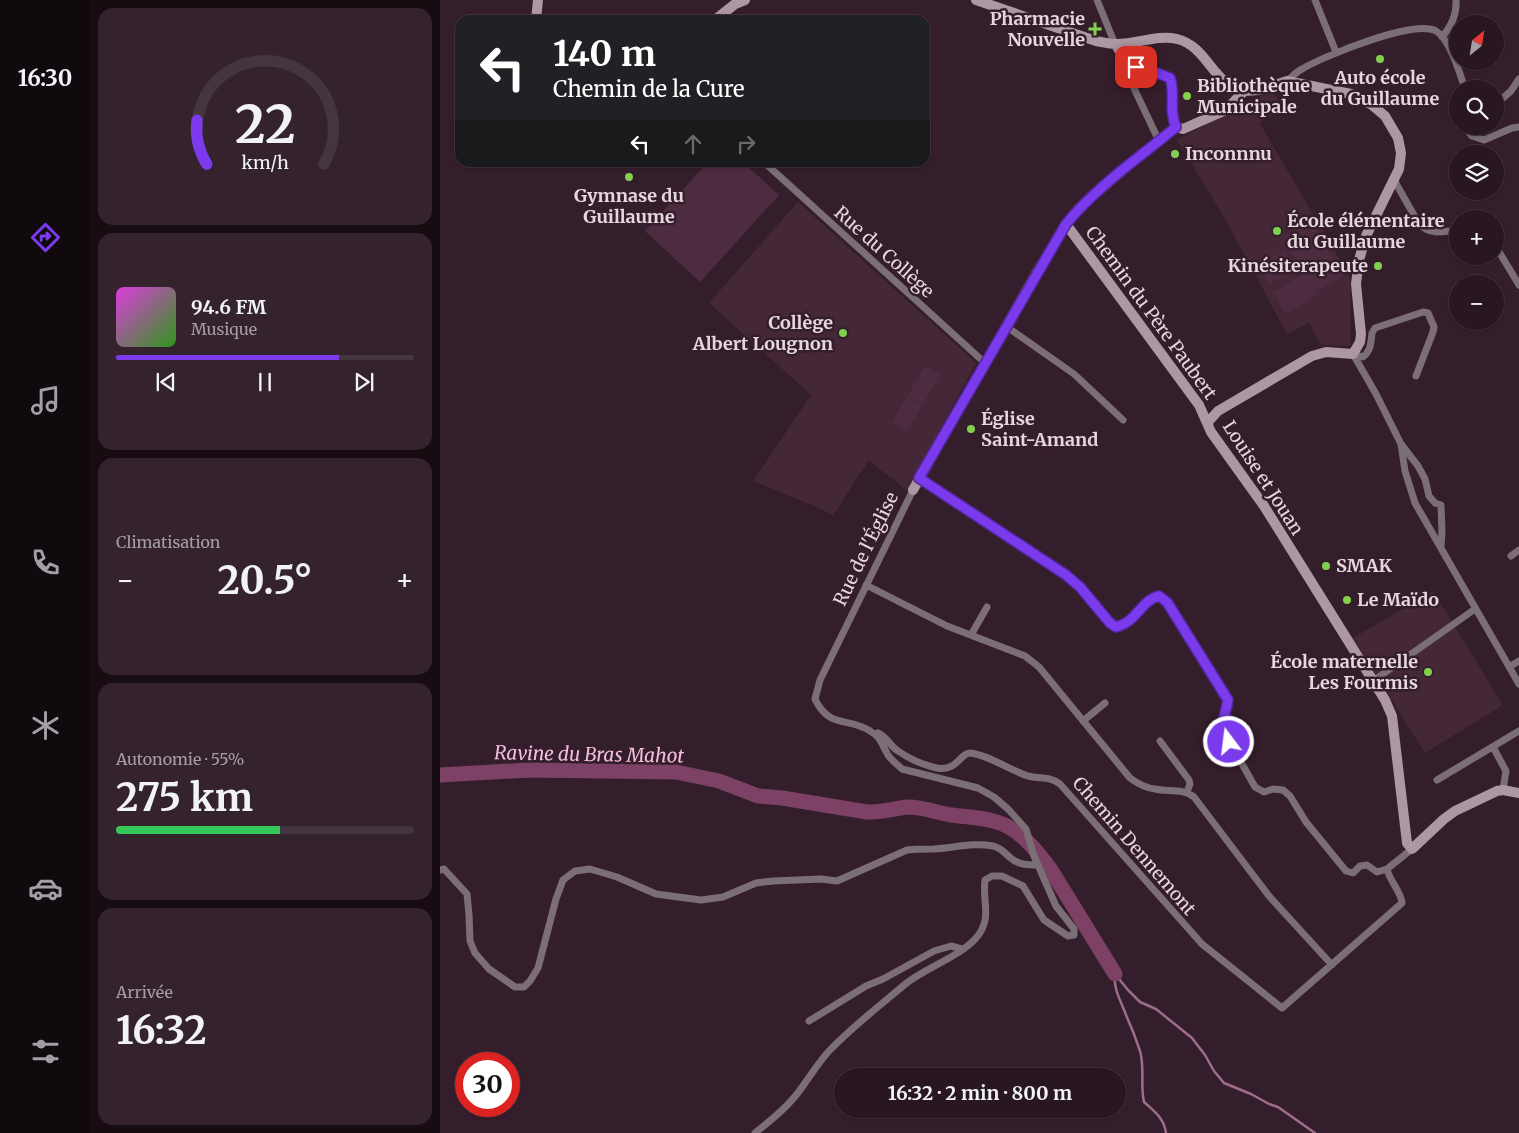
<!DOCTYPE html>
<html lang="fr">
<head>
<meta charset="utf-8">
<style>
	:root { --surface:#281620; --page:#34232d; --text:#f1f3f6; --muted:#a59fa5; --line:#44353e; --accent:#7c3aed }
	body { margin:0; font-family:Merriweather,serif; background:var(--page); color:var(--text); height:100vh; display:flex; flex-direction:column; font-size:19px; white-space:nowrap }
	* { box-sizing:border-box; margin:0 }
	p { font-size:16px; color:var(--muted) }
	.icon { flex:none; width:28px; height:28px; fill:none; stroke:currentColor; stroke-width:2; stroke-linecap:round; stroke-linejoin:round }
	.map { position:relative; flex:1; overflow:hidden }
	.panel { display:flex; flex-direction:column; gap:8px; padding:8px; background:#160c12; width:350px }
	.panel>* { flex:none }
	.top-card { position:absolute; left:15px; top:15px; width:475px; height:152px; border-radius:15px; box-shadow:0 1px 4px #0004,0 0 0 1px var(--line); background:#202124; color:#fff; overflow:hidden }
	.needle { width:32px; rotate:30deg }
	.buttons { position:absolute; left:1009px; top:15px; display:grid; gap:10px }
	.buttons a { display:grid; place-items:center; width:55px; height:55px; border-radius:50%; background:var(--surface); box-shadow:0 1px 4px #0004,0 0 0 1px var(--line); font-size:25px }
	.speed { position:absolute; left:15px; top:1052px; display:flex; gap:10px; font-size:25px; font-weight:700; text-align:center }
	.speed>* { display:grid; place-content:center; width:65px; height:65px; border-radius:50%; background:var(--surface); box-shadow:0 1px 4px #0004,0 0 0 1px var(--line); line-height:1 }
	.speed .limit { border:8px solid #d22; background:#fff; color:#111 }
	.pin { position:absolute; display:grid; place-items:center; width:42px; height:42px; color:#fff; margin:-21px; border-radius:10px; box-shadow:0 2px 8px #0006 }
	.me { position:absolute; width:55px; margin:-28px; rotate:345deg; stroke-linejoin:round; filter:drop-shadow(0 0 4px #0008) }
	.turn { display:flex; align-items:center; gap:18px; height:105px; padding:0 15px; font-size:22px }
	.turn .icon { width:65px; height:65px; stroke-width:2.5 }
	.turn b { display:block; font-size:35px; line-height:42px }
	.lanes { display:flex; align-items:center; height:48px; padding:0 15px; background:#0003; justify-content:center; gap:25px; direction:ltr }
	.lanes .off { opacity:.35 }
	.big { font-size:38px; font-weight:700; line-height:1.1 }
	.panel .card { flex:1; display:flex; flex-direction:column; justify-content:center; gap:8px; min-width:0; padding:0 18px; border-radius:15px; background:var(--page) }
	.panel .dial { align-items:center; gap:0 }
	.dial svg { height:130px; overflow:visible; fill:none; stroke:var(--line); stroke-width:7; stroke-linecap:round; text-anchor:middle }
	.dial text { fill:var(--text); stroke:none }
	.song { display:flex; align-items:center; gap:15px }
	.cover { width:60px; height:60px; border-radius:8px; background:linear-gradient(135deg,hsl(300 70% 55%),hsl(110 70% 35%)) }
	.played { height:5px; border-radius:2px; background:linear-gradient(90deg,var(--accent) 75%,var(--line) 75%) }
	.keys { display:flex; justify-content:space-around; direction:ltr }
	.heat { display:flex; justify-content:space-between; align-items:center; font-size:28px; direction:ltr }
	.charge { height:8px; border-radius:4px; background:linear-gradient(90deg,#34c759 55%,var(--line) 0) }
	.trip { position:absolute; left:394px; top:1068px; width:292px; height:50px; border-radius:25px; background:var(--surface); box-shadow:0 1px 4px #0004,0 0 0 1px var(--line); font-weight:700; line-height:50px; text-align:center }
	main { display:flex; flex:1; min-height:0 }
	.dock { display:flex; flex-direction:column; width:90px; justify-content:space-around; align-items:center; background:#10090d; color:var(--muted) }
	.dock .icon { width:35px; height:35px }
	.dock .current { color:var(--accent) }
	.dock b { font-size:22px; color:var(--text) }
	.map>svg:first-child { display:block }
	.built { fill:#442838 }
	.green { fill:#4e2c40 }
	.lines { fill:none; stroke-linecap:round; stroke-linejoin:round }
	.stream { stroke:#9c6e89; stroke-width:2.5 }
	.river { stroke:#7c4164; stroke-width:15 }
	.street { stroke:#7b6f75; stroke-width:7 }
	.secondary { stroke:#ac97a2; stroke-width:10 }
	.route-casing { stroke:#51269a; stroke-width:12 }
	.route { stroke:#7c3aed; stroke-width:9 }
	.poi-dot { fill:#82d04f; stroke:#351e2b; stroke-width:2 }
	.labels { text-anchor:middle; stroke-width:5; stroke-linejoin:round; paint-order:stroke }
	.poi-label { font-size:18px; font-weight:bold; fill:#e6d6de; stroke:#351e2b; text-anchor:start }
	.street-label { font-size:18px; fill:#e6d6de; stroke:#351e2b }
	.water-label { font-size:19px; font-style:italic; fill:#f5bedc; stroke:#351e2b }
</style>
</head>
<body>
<main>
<nav class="dock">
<b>16:30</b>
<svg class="icon current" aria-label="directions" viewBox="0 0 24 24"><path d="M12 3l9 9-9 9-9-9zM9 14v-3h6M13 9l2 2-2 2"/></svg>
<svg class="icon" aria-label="music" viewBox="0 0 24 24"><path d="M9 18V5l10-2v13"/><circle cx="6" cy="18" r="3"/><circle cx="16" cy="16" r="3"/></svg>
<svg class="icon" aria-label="phone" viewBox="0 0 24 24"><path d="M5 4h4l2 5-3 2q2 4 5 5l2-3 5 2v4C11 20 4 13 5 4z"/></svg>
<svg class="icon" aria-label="climate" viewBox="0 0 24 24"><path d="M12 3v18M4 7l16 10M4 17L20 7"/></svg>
<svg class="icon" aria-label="car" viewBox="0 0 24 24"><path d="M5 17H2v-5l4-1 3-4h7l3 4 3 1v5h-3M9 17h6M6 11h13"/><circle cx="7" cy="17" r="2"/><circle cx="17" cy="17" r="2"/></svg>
<svg class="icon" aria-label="filters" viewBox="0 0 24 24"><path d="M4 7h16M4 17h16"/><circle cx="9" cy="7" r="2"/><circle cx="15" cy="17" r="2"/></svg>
</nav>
<section class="panel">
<div class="card dial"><svg viewBox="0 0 100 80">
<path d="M14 69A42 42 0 1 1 86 69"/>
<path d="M14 69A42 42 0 0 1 8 42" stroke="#7c3aed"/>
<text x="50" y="56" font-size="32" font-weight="700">22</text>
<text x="50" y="72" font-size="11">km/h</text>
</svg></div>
<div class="card">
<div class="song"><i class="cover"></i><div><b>94.6 FM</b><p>Musique</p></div></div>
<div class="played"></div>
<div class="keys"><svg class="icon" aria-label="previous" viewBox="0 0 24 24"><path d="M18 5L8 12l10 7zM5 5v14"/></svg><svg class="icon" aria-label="pause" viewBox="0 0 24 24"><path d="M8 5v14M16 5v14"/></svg><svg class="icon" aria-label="next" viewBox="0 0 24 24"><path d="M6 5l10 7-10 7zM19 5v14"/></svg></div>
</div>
<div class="card"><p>Climatisation</p>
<div class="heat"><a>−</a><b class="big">20.5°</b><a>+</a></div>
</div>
<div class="card"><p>Autonomie · 55%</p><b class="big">275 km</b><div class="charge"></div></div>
<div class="card"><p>Arrivée</p><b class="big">16:32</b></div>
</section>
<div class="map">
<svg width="1079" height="1133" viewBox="0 0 1079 1133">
	<rect width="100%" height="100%" fill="#351e2b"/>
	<path class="built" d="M 832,90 L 843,109 L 819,122 L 910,277 L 911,345 L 909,346 L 881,345 L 869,323 L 847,334 L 783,215 L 737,140 Z
		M 358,202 L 536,363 L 467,491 L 429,460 L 393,515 L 372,505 L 313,481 L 371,395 L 269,303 Z
		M 993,591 L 1063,705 L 985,753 L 913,638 Z"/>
	<path class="green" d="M 267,163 L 304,163 L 339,195 L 260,282 L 205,231 Z
		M 871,220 L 903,276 L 876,292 L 878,295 L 845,314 L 833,292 L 864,274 L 843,237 Z
		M 845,250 L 856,268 L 829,284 L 818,266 Z
		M 485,366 L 500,374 L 483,404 L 468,395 Z
		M 467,396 L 482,405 L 467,431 L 452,423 Z"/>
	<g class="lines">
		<path class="stream" d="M 675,974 L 688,990 L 700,1002 L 716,1009 L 752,1038 L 765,1055 L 774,1071 L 784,1083 L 811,1094 L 829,1104 L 838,1107 L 875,1133
			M 675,974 C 673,989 681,1001 686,1015 C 691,1026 696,1039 700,1051 C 705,1068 700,1085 704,1102 C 715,1112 724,1118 726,1133"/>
		<path class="river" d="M 0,775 L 90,770 L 236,772 L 279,781 L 318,796 L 342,798 L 427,812 C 442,813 455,808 469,807 C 483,807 497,813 511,815 C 525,817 539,817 553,821 C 578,826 597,851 611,870 L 675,974"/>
		<path class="street" d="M 657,0 L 675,44
			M 875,0 L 896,52
			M 1002,37 C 1011,27 1017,14 1016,0
			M 847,81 C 852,77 856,72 862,69 C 884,56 974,19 996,31 C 1010,39 1020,74 1025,89
			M 691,82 L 719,141
			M 1055,105 L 1071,91 L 1079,79
			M 1024,126 L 1032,136 L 1044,140 L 1072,128 L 1079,127
			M 324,162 L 545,363
			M 954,180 L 979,224 C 990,235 1003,232 1018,230
			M 1055,245 L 1079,285
			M 567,327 L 634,374 L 683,420
			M 913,354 L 936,394 L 961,444 L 978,466 L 985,479 L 989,496 L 995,503 L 1001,505 L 1002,531 L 1001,547
			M 913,354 L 923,357 C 931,351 931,342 932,333 L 935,328 L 983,312 L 988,313 L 994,327 L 993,332 L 976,376
			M 961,444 L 965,471 L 975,503 L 1079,684
			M 479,478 L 626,575 L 640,587 L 670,623 L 676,627 C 696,622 701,600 719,596 L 727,601 L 788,700 L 782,717 L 783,730 L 815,787 L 824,792 L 833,789 L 843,790 L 850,796 L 866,822 L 906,871 L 913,873 L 920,866 L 927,865 L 937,872 L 947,869 L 972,849
			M 1071,556 L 1079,550
			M 426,585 L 507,626 L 585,656 L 599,667 L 690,778 C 698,784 705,788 715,789 C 728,792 743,788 754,797 L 829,896 L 892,965
			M 531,635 L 547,607
			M 1069,667 L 1079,661
			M 933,681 L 1035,609
			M 643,721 L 665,703
			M 438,733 C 447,737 450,746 458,751 C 468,758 484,765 497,768 C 517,772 520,753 530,753 C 546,754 572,771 588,776 C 600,779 610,776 620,784 L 762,944 L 842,1008 L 962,903 C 961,891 950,882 947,869
			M 720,741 L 749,780 L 750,784 L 747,792
			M 1053,747 L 1066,771 L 1063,790
			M 997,780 L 1079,731
			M 0,870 L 4,869 L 27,894 L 29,915 L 30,941 L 35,953 L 49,969 L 75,987 L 84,987 L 90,981 L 98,968 L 116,899 L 123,880 L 135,871 L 150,869 L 177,877 L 216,894 L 261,900 L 283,897 L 316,883 L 333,881 L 381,879 L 397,881 L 467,850 C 476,849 485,849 494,849 C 513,848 534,842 553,846 C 562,848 565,854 572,859 C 579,865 589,865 598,865
			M 369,1021 L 426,986 L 443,979 L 494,951 L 511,946 L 522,949
			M 315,1133 C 330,1121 345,1109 357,1094 C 368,1080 377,1064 389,1051 C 411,1028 438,1007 463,986 C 482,969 520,957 536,938 C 553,919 542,901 545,880 L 552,876 L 562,876 L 583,886 L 604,920 L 628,936 L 634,935 L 634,929 L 616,906 L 594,856 L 586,829 L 568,809 L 554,797 L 538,788 L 462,769 C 457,764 452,761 448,755 C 442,745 441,737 430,731 C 409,717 389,729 375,699 L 380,680 L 473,490"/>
		<path class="secondary" d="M 536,0 L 656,41 C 662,42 669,44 675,44 C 695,45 717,34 737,39 C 758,44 767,64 781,78 C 787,84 796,88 804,91
			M 96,20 L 98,0
			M 275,20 L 295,4 L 305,0
			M 675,44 C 679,49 682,56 686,61 C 696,71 716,71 730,78 C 736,93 728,110 736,127
			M 736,127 L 743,129 L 786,110 L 804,91 L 819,90 L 847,81 L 911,94 L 932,105 L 945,116 L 958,138 L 961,153 L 959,169 L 926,236 L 919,260 L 916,284 L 921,334 L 920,342 L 913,354 L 886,352 L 872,356 L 778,411 L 768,422
			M 626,224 L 759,405 L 771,432 L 824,506 L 945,700 L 952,716 L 967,843 L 972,849 L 1004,819 L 1015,811 L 1057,791 L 1063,790 L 1079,793
			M 473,490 L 597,272 L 626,224 L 639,208 L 697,158 L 736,127"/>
	</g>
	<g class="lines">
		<g class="route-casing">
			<path id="route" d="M 696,67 L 712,71 L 730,78 C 736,93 728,110 736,127 C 699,158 657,186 626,224 L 479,478 L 626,575 L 640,587 L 670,623 L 676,627 C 697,622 701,600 719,596 L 727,602 L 788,700 C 785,720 778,721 789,742"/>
		</g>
		<use href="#route" class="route"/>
	</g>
	<g class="poi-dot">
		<path d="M652.5 21.5h5v5h5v5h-5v5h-5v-5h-5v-5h5z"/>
		<circle cx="940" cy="59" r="5"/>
		<circle cx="747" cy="96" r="5"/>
		<circle cx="735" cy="154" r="5"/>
		<circle cx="189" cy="177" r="5"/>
		<circle cx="837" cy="231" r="5"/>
		<circle cx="938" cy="266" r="5"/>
		<circle cx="403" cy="333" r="5"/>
		<circle cx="531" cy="429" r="5"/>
		<circle cx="886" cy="566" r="5"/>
		<circle cx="907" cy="600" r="5"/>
		<circle cx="988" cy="672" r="5"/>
	</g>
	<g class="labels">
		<g class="poi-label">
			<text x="645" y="25" text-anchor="end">Pharmacie<tspan x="645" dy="21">Nouvelle</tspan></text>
			<text x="940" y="84" text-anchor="middle">Auto école<tspan x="940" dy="21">du Guillaume</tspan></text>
			<text x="757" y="92">Bibliothèque<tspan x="757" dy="21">Municipale</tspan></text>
			<text x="745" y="160">Inconnnu</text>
			<text x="189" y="202" text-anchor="middle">Gymnase du<tspan x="189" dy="21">Guillaume</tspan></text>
			<text x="847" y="227">École élémentaire<tspan x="847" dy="21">du Guillaume</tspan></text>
			<text x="928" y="272" text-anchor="end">Kinésiterapeute</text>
			<text x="393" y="329" text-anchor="end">Collège<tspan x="393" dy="21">Albert Lougnon</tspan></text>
			<text x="541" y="425">Église<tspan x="541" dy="21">Saint-Amand</tspan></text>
			<text x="896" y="572">SMAK</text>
			<text x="917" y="606">Le Maïdo</text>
			<text x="978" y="668" text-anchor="end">École maternelle<tspan x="978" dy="21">Les Fourmis</tspan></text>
		</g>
		<g class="street-label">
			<text transform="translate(444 252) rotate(42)" y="6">Rue du Collège</text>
			<text transform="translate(711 313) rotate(54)" y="6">Chemin du Père Paubert</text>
			<text transform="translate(823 478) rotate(57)" y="6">Louise et Jouan</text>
			<text transform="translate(426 549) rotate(-64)" y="6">Rue de l'Église</text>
			<text transform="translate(694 846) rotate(49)" y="6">Chemin Dennemont</text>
		</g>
		<g class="water-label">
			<text transform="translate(149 754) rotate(1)" y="7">Ravine du Bras Mahot</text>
		</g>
	</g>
</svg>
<div class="buttons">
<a><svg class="needle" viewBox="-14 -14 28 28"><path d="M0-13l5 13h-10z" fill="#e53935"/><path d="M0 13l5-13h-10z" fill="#a59fa5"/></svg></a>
<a><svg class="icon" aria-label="search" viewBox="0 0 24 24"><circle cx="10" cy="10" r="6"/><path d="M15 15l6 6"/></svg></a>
<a><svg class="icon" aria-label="layers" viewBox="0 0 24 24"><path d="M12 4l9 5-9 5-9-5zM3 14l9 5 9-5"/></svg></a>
<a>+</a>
<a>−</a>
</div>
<div class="speed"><div class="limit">30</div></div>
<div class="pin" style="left:696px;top:67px;background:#d93025"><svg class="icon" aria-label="arrive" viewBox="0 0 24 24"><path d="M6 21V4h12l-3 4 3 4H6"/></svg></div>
<svg class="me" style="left:789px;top:742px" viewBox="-20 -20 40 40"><circle r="17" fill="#7c3aed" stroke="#fff" stroke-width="3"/><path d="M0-11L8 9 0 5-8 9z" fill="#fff"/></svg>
<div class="trip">16:32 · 2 min · 800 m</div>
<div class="top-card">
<div class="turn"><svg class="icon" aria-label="left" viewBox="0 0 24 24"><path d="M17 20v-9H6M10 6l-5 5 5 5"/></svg><div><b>140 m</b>Chemin de la Cure</div></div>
<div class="lanes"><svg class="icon" aria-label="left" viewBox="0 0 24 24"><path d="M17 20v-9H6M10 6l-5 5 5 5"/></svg><svg class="icon off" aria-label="ahead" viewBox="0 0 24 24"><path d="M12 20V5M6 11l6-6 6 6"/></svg><svg class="icon off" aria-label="right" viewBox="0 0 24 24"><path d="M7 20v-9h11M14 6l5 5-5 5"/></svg></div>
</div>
</div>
</main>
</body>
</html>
